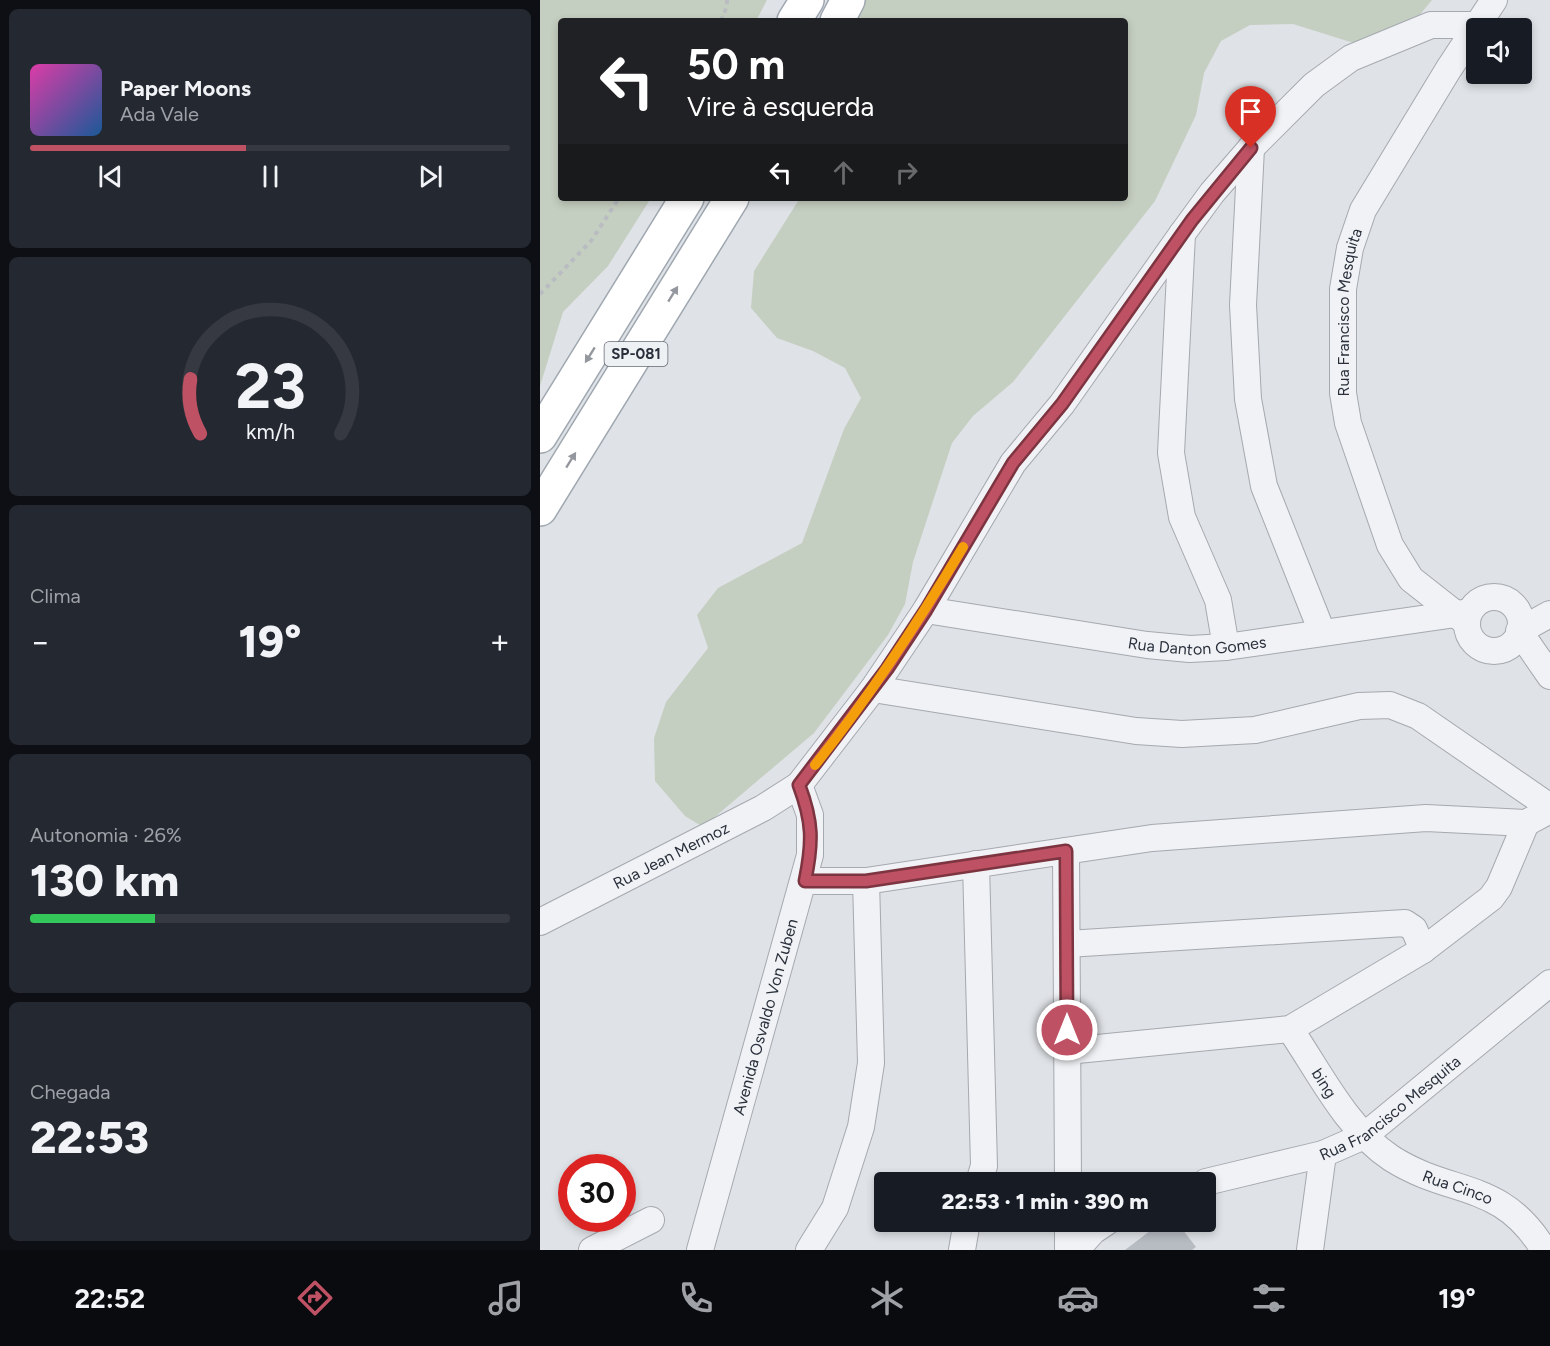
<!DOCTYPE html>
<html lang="pt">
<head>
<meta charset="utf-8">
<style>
	:root { --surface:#171b24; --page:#242831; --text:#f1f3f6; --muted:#9ea1a6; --line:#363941; --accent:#be5163 }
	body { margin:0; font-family:Figtree,sans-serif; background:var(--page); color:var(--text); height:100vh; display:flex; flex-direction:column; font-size:22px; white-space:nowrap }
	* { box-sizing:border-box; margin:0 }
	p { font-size:20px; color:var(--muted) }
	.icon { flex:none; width:33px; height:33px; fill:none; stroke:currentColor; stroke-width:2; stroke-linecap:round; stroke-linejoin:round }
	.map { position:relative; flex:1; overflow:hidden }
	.drawer { display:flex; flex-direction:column; gap:9px; padding:9px; background:#0d0f14; width:540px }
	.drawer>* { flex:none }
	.top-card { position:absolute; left:18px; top:18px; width:570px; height:183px; border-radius:6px; box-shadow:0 3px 9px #0003; background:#202124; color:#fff; overflow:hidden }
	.tools { position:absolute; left:926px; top:18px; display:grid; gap:12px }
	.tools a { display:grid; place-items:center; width:66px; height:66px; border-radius:6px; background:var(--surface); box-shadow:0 3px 9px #0003; font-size:30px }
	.speed { position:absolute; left:18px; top:1154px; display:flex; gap:12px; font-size:30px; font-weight:700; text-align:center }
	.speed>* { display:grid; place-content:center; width:78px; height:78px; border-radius:50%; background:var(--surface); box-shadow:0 3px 9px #0003; line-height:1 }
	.speed .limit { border:9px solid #d22; background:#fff; color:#111 }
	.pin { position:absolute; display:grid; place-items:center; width:51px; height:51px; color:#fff; margin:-62px -26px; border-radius:50% 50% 50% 0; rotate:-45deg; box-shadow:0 0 6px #0007 }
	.pin .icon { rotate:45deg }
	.me { position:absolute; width:66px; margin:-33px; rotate:0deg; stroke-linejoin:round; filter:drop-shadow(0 0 4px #0008) }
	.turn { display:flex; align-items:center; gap:21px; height:126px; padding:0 30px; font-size:27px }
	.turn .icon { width:78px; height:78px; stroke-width:2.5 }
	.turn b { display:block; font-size:42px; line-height:51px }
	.lanes { display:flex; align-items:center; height:57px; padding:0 30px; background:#0003; justify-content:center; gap:30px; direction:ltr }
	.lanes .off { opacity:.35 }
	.big { font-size:45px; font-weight:800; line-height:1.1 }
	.drawer .card { flex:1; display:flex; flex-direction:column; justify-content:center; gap:9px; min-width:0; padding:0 21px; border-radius:9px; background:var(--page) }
	.drawer .dial { align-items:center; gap:0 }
	.dial svg { height:156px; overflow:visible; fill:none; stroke:var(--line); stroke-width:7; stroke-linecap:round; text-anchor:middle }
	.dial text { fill:var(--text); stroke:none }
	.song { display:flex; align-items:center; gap:18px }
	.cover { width:72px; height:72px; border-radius:9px; background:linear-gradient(135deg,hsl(320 70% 55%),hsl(210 70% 35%)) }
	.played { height:6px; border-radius:3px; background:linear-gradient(90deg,var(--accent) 45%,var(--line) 45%) }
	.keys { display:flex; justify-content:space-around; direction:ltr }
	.heat { display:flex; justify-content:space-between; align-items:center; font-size:33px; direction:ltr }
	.charge { height:9px; border-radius:4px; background:linear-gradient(90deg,#34c759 26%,var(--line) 0) }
	.trip { position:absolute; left:334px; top:1172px; width:342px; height:60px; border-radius:6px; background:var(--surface); box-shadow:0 3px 9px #0003; font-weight:800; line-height:60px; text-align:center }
	.menu { display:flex; height:96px; justify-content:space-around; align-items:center; background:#090b0e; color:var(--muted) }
	.menu .icon { width:42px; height:42px }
	.menu .on { color:var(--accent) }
	.menu b { font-size:27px; color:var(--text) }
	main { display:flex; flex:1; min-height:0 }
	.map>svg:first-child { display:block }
	.green { fill:#c5cfc1 }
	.building { fill:#b7bbc2; filter:url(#shadow) }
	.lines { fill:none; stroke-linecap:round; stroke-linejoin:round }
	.minor-casing { stroke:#a5a9b0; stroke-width:28 }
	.primary-casing { stroke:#9fa7b1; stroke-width:36 }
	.path { stroke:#b9bcc1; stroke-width:4; stroke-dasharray:4.5 4.5; stroke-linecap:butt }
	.minor { stroke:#f1f2f5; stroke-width:26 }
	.primary { stroke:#fff; stroke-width:33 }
	.oneway { fill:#94989e }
	.route-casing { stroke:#7c3540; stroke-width:15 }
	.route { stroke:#be5163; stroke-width:10 }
	.slow { stroke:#f59e0b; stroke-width:10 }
	.labels { text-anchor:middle; stroke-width:4.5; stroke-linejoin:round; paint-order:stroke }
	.shield { fill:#eef1f4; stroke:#646a73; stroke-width:1.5 }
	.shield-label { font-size:15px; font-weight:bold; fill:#29303c }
	.street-label { font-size:16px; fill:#29303c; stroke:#eef1f4 }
</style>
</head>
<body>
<main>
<section class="drawer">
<div class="card">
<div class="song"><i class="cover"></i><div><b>Paper Moons</b><p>Ada Vale</p></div></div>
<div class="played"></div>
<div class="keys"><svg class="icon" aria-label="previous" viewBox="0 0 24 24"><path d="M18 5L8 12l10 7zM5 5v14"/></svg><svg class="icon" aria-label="pause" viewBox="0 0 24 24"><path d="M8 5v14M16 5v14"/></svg><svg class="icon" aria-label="next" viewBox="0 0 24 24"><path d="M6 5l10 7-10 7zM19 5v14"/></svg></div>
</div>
<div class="card dial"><svg viewBox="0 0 100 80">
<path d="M14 69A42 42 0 1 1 86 69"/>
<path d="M14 69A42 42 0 0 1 9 41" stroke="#be5163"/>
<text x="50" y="56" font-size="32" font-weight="700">23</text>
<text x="50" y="72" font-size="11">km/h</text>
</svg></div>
<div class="card"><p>Clima</p>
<div class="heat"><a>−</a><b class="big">19°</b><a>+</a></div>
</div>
<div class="card"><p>Autonomia · 26%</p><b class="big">130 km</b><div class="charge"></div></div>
<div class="card"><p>Chegada</p><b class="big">22:53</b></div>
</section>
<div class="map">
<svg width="1010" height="1250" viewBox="0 0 1010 1250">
	<defs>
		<filter id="shadow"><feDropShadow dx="-5.5" dy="5.5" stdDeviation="0" flood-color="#0004"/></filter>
	</defs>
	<rect width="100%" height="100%" fill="#dfe2e6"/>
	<path class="green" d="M 0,0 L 227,0 L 216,21 L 21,21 L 21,198 L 111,198 L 68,266 L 23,312 L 0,386 Z
		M 319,0 L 892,0 L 865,33 L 836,50 L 753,24 L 710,25 L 681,41 L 664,73 L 656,115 L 615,201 L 473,382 L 433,416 L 412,443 L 373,562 L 365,604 L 348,635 L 274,733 L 163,827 L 145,816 L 115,781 L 114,738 L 126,702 L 168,648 L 157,615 L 178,588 L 262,543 L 304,429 L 321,398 L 305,368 L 273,351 L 237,338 L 211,308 L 214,271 L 260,198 L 585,198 L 585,21 L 314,21 Z"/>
	<path class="building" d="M 623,1221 L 636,1221 L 656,1247 L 652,1250 L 585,1250 Z"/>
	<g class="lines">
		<g class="minor-casing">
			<g id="minor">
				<path d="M 711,148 L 703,305 L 708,399 L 724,486 L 782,632"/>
				<path d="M 642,234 L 631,453 L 642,517 L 678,600 L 686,647"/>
				<circle cx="954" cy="624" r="27"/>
				<path id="s1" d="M 386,610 L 607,645 L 650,649 L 686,647 L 923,613"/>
				<path d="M 1010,614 L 979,631 L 1010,676"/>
				<path id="s2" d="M 927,623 L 871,579 L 850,545 L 808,423 L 803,393 L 803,289 L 810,248 L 823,210 L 908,70 L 954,0"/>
				<path d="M 333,689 L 596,731 L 642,734 L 715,730 L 819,706 L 850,705 L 878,716 L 1010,807"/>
				<path d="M 526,851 L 528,1182"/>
				<path d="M 436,864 L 444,1166 L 439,1182"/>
				<path d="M 265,881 L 326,881 L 612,838 L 886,818 L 986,823 L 1010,810"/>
				<path id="s3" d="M 0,922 L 223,808 L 259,785 L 333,689 L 386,610 L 473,463 L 522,404 L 642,234 L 672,193 L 711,148 L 774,85 L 811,58 L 891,25 L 938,25"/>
				<path d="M 527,944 L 865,923 L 874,929 L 883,950"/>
				<path id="s4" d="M 750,1029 C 780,1073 806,1128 851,1158 C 912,1197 961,1179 1004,1250"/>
				<path d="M 527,1051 L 750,1029 L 883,950 L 951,898 L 959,887 L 986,823"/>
				<path id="s5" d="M 666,1182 L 783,1154 L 824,1136 L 1010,983"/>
				<path d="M 528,1221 L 528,1250"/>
				<path d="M 52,1250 L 111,1220"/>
				<path id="s6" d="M 160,1250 L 270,855 L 270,815 L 259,785"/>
				<path d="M 269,1250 L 295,1208 L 321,1127 L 331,1063 L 326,881"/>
				<path d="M 422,1250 L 427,1221"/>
				<path d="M 536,1250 L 553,1231 L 568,1221"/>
				<path d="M 770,1250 L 783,1154"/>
			</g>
		</g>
		<g class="primary-casing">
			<path id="primary" d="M 254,21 L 267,0
				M 297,21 L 308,0
				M 0,436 L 147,198
				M 0,509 L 192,198"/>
		</g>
		<path class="path" d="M 181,21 L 187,6 L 187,0
			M 0,294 L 51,241 L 79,198"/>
		<use href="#minor" class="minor"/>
		<use href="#primary" class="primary"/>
	</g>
	<defs><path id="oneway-solid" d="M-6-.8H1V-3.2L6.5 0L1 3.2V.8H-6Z" transform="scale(1.5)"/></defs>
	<g class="oneway">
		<use href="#oneway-solid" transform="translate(133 294) rotate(-58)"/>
		<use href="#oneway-solid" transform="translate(50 355) rotate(122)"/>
		<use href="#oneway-solid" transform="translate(31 460) rotate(-58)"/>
	</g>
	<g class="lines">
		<g class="route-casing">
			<path id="route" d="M 527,1030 L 526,851 L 326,881 L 265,881 C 273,842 273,822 259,785 L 347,669 L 386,610 L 473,463 L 522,404 L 652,220 L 711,148"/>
		</g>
		<use href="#route" class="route"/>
		<path class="slow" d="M 275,765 C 330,696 378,623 423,547"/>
	</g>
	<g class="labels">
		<rect class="shield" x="64.5" y="342" width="63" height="24" rx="4.5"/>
		<g class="shield-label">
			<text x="96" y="359">SP-081</text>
		</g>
		<g class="street-label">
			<text dy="6" stroke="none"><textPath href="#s2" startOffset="352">Rua Francisco Mesquita</textPath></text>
			<text dy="6" stroke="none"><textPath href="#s1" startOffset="274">Rua Danton Gomes</textPath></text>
			<text dy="6" stroke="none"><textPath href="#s3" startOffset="147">Rua Jean Mermoz</textPath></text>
			<text dy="6" stroke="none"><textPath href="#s6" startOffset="242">Avenida Osvaldo Von Zuben</textPath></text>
			<text dy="6" stroke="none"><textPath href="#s4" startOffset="64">bing</textPath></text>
			<text dy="6" stroke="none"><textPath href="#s5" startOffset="202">Rua Francisco Mesquita</textPath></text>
			<text dy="6" stroke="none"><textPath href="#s4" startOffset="238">Rua Cinco</textPath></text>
		</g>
	</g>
</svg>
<div class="tools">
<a><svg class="icon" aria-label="sound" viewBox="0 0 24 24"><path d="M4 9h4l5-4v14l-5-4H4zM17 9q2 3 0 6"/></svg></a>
</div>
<div class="speed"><div class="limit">30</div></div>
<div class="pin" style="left:711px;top:148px;background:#d93025"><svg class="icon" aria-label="arrive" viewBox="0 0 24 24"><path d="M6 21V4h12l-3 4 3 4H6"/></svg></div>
<svg class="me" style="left:527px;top:1030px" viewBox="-20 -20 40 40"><circle r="17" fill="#be5163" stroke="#fff" stroke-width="3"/><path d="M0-11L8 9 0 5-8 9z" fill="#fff"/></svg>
<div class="trip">22:53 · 1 min · 390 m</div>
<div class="top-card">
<div class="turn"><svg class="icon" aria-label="left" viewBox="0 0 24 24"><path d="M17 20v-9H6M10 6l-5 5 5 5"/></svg><div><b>50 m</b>Vire à esquerda</div></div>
<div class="lanes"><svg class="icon" aria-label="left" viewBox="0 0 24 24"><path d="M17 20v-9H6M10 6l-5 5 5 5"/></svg><svg class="icon off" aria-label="ahead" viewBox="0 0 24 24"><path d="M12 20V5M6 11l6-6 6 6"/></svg><svg class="icon off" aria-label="right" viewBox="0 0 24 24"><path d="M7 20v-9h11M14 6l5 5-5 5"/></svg></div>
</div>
</div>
</main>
<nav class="menu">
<b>22:52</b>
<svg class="icon on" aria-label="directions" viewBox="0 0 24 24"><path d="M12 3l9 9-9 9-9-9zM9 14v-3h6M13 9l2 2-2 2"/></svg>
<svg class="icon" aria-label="music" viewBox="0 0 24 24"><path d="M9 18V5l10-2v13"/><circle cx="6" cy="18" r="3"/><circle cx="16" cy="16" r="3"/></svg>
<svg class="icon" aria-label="phone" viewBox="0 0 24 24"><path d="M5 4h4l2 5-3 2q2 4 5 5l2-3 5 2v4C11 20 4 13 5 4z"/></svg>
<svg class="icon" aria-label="climate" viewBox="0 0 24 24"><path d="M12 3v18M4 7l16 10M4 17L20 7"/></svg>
<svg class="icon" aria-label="car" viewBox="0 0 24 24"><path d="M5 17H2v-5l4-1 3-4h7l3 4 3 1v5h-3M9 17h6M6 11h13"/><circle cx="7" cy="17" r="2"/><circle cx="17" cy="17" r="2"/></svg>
<svg class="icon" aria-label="filters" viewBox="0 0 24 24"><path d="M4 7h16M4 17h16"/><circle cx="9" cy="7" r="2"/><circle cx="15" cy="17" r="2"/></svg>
<b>19°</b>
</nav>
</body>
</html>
